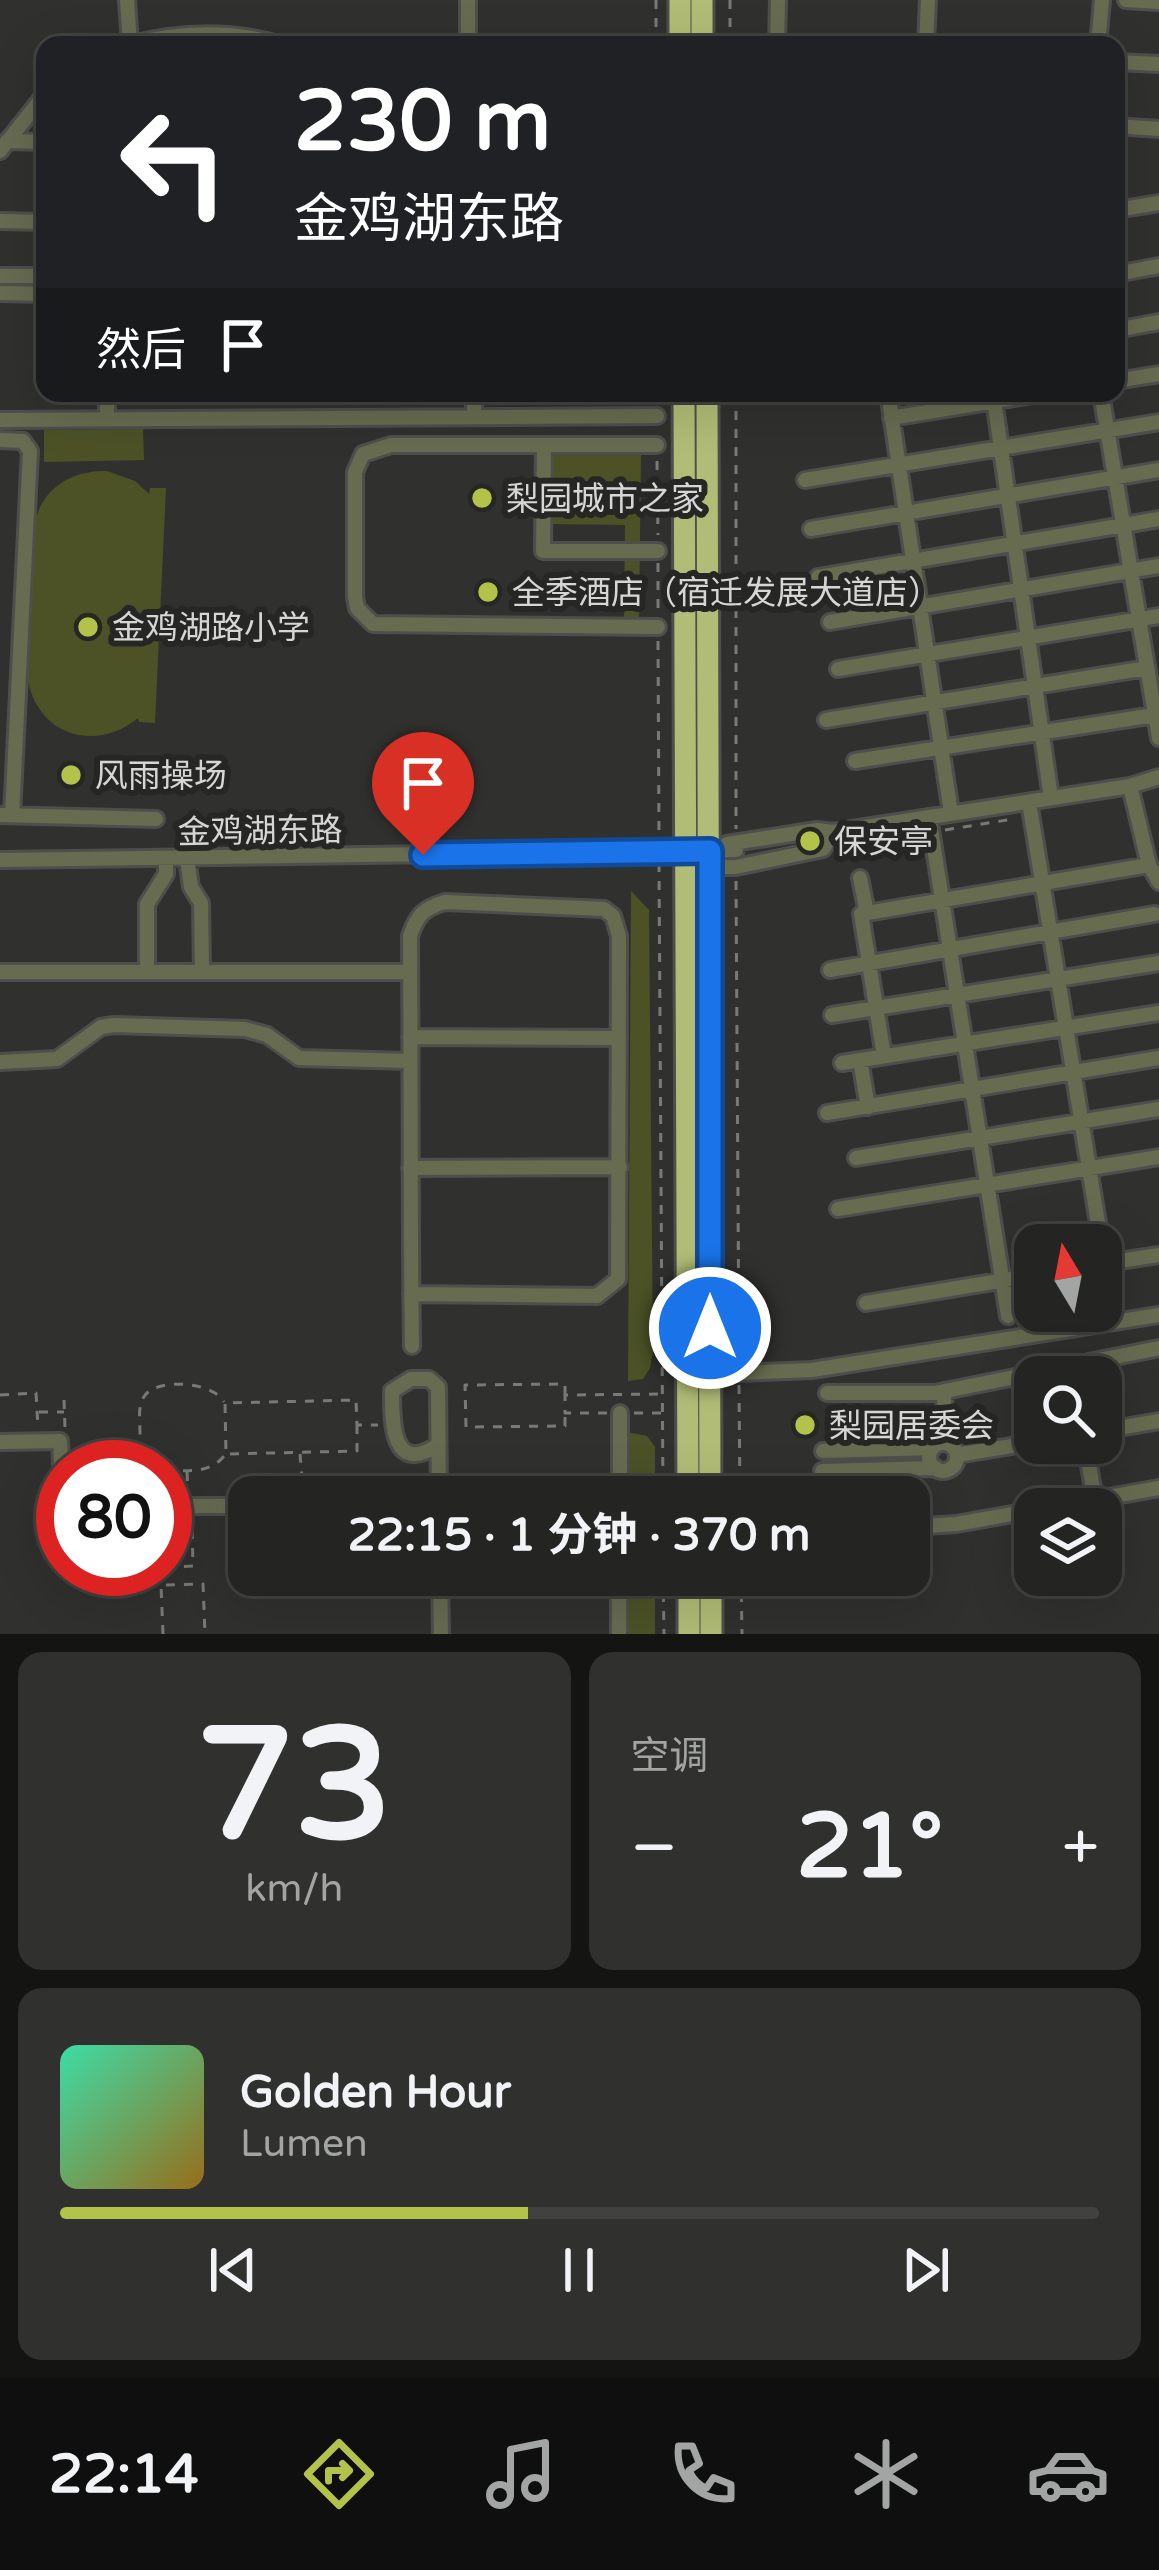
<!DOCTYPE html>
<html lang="zh">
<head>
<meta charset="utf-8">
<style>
	:root { --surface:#242522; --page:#30312f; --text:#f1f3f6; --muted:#a3a5a5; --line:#414240; --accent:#b3c24b }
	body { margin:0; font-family:"Varela Round","Noto Sans SC",sans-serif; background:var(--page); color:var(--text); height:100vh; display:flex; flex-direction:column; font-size:45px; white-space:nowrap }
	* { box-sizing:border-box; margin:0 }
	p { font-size:39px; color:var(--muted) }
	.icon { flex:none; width:66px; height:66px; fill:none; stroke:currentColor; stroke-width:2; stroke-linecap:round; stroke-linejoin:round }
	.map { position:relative; height:1634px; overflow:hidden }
	.side { display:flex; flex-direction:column; gap:18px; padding:18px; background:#141413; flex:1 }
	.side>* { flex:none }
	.guide { position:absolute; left:36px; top:36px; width:1089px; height:366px; border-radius:24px; box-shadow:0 12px 48px #0002,0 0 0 3px var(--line); background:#202124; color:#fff; overflow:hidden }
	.needle { width:78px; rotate:350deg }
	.fabs { position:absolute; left:1014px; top:1224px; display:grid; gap:24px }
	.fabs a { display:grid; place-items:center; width:108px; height:108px; border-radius:24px; background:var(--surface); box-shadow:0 12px 48px #0002,0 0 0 3px var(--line); font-size:60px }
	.speed { position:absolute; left:36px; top:1440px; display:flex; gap:24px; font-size:60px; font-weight:700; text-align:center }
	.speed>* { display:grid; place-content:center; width:156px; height:156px; border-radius:50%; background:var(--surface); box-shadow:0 12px 48px #0002,0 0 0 3px var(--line); line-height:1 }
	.speed .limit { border:18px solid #d22; background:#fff; color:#111 }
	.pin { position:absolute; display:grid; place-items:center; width:102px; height:102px; color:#fff; margin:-123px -51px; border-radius:50% 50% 50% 0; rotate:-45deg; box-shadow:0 0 12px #0007 }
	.pin .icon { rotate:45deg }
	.me { position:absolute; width:132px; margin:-66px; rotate:0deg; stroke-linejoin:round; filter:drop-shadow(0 0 9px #0008) }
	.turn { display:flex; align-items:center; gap:42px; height:252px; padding:0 60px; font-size:54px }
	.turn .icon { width:156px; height:156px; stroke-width:2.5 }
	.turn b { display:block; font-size:84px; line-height:102px }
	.then { display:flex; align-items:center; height:114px; padding:0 60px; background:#0003; gap:24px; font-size:45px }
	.big { font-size:90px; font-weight:700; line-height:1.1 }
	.side .card { flex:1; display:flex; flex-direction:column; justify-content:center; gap:18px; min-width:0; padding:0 42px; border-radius:24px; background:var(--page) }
	.side .dial { align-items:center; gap:0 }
	.dial b { font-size:156px; line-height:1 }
	.song { display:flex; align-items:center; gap:36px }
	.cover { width:144px; height:144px; border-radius:18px; background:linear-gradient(135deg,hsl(160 70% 55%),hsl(40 70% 35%)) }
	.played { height:12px; border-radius:6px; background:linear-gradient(90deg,var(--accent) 45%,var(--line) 45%) }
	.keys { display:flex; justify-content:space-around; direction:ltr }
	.heat { display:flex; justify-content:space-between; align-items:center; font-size:66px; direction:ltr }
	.side .tiles { flex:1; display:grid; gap:18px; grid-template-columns:1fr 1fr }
	.card:last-child { grid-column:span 2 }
	.trip { position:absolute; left:228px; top:1476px; width:702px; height:120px; border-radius:24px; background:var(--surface); box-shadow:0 12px 48px #0002,0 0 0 3px var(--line); font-weight:700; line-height:120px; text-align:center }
	.menu { display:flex; height:192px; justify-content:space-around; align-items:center; background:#0e0f0e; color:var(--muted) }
	.menu .icon { width:84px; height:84px }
	.menu .active { color:var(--accent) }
	.menu b { font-size:54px; color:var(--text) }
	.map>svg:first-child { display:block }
	.green { fill:#4c5226 }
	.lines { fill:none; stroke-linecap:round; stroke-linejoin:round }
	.minor-casing { stroke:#4e4f4c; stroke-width:20 }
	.highway-casing { stroke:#4e4f4c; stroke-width:27 }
	.path { stroke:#797977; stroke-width:3; stroke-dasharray:9 9; stroke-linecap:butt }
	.minor { stroke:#676b50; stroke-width:14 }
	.highway { stroke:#b1bc76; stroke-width:21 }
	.route-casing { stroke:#114b97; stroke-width:30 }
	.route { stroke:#1a73e8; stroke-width:21 }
	.poi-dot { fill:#b3c24b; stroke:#262724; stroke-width:4.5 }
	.labels { text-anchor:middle; stroke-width:12; stroke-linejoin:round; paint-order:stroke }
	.poi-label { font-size:33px; fill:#d6d6d5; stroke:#262724; text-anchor:start }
	.street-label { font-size:33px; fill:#d6d6d5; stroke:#262724 }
</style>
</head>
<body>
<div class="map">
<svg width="1159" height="1634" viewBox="0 0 1159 1634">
	<rect width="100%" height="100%" fill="#30312e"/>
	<path class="green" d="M 143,429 L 144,460 L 44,462 L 44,430 Z
		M 551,451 L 641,452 L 639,617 L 624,617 L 625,525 L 551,524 Z
		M 107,471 L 135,481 L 149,494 L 150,488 L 166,488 L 155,723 L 139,722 L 138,718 C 93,755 33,733 27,673 L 34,527 C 40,489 71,470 107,471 Z
		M 631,891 L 649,910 L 653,1351 L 650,1368 L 643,1379 L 628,1381 Z
		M 627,1432 L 647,1436 L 655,1447 L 655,1497 L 627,1497 Z
		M 626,1575 L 655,1575 L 655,1634 L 626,1634 Z"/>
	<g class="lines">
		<g class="minor-casing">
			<path id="minor" d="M 127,0 L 130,45
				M 1126,0 L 1159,2
				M 128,45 C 178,32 232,30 282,45
				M 364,45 L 563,43
				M 468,45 L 468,0
				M 777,45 L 778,0
				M 926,45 L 928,0
				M 1098,45 L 1102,0
				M 1116,62 L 1159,64
				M 1116,126 L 1159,129
				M 7,141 L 45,142
				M 0,151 L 45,94
				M 1116,210 L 1159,203
				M 0,221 L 45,222
				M 1116,274 L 1159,266
				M 0,276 L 45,276
				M 0,293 L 45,294
				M 1116,330 L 1159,322
				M 1116,381 L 1159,374
				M 888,393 L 951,813
				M 993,393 L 1051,798
				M 1101,393 L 1159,738
				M 474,417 L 474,393
				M 891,418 L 1044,393
				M 107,419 L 107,393
				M 0,420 L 657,416
				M 0,440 L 23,441 L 30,451 L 12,815
				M 544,445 L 657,445
				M 805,480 L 1159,422
				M 811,529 L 1159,470
				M 658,551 L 543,551 L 544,445 L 391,445 L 363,454 L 355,472 L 355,597 L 357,608 L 373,624 L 658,627
				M 818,577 L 1159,519
				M 830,622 L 1159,566
				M 838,669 L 1159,616
				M 826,720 L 1147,668
				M 855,761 L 1155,715
				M 1130,786 L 1149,865 L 1159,882
				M 1029,802 L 1109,1290
				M 0,815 L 156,819
				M 929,817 L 1008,1316
				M 833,832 L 1130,786 L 1159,777
				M 187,858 L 191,887 L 201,903 L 202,972
				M 0,860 L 736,850
				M 704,867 L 736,867 L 823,849 L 833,832 L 817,830 L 727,844
				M 860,878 L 867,913
				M 830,970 L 1154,914
				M 0,972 L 410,972
				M 147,972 L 147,904 L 166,874 L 166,858
				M 832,1015 L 1159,963
				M 410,1037 L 619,1038
				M 884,1056 L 861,914 L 1149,865
				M 860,1060 L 868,1107
				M 0,1062 L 57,1059 L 101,1027 L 114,1025 L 245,1029 L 267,1035 L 299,1058 L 410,1061
				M 842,1063 L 1159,1013
				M 827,1113 L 1159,1058
				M 856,1158 L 1159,1109
				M 410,1168 L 620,1167
				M 838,1209 L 1159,1157
				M 1101,1264 L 1159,1255
				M 411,1294 L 597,1296 L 618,1279 L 619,936 L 613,916 L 604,909 L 445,902 C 424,908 417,915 410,936 C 411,1073 410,1209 412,1346
				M 866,1303 L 1035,1275
				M 710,1374 L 812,1370 L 1159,1315
				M 944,1391 L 945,1443
				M 827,1393 L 935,1393 L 1159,1348
				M 1101,1431 L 1159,1421
				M 0,1442 L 60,1441 L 63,1507
				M 1085,1443 L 1095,1500
				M929 1457a14 14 0 1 1 28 0a14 14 0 1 1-28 0Z
				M 438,1445 C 391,1476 392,1421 392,1391 L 411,1379 L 429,1379 L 438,1387 L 439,1497
				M 823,1451 L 933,1448
				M 957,1455 L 1035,1442
				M 822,1471 L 936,1468
				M 439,1497 L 620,1495
				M 620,1497 L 620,1413
				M 165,1506 L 249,1506
				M 1042,1509 L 1159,1488
				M 909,1527 L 956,1524 L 1035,1510
				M 440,1575 L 441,1634
				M 619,1634 L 619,1575"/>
		</g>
		<g class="highway-casing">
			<path id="highway" d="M 680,0 L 680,45
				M 702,45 L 702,0
				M 684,393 L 688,1497
				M 707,393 L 710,1497
				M 689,1575 L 689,1634
				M 711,1575 L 711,1634"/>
		</g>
		<path class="path" d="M 656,0 L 656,45
			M 730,45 L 730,0
			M 736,393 L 736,829
			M 657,461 L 658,535
			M 658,563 L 658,613
			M 658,641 L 659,835
			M 945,830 L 1013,819
			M 659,863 L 663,1497
			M 736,881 L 739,1357
			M 739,1385 L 740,1497
			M 0,1395 L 36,1393 L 38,1427
			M 565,1395 L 565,1384 L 465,1385 L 466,1427 L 565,1426 L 565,1413
			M 64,1400 L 65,1428
			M 39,1412 L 64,1412
			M 607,1413 L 565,1413 L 565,1395 L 662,1394
			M 634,1413 L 661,1413
			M 357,1425 L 357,1451 L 226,1454 L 225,1403 L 356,1400 L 357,1425 L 378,1425
			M 152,1467 C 141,1456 140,1447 140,1432 C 140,1420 137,1404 146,1394 C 161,1378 213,1382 224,1402
			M 165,1470 C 186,1471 210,1474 224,1456
			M 176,1472 L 176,1493
			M 187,1472 L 188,1493
			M 298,1497 L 303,1489 L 300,1454
			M 183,1520 L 183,1526 L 170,1527 L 171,1567 L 193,1566 L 192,1526 L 183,1526
			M 663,1575 L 664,1634
			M 741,1575 L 742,1634
			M 163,1634 L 161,1585 L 203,1584 L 205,1634"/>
		<use href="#minor" class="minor"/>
		<use href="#highway" class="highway"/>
	</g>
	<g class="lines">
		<g class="route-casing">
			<path id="route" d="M 423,855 L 710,851 L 710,1328"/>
		</g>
		<use href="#route" class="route"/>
	</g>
	<g class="poi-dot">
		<circle cx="482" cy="498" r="12"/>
		<circle cx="488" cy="592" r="12"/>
		<circle cx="88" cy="627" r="12"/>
		<circle cx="71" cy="775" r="12"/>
		<circle cx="810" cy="841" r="12"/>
		<circle cx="805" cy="1425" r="12"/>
	</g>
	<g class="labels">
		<g class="poi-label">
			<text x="506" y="510">梨园城市之家</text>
			<text x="512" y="604">全季酒店（宿迁发展大道店）</text>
			<text x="112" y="639">金鸡湖路小学</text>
			<text x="95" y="787">风雨操场</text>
			<text x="834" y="853">保安亭</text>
			<text x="829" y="1437">梨园居委会</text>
		</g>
		<g class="street-label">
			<text transform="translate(260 830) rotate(-1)" y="12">金鸡湖东路</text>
		</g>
	</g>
</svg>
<div class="fabs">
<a><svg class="needle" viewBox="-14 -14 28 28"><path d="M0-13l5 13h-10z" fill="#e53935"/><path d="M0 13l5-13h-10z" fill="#a3a5a5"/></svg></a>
<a><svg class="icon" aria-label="search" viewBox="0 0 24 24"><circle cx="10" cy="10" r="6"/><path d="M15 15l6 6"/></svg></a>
<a><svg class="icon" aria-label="layers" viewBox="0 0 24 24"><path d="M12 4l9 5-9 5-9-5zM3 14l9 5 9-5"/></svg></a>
</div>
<div class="speed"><div class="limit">80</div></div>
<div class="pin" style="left:423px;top:855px;background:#d93025"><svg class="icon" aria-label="arrive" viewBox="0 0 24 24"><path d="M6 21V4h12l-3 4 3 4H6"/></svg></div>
<svg class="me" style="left:710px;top:1328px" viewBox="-20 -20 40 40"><circle r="17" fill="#1a73e8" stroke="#fff" stroke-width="3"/><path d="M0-11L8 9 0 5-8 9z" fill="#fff"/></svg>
<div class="trip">22:15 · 1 分钟 · 370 m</div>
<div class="guide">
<div class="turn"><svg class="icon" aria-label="left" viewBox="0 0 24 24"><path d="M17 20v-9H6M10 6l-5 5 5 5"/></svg><div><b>230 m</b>金鸡湖东路</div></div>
<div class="then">然后<svg class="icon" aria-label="arrive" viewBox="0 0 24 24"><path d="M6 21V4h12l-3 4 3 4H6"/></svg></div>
</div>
</div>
<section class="side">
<div class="tiles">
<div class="card dial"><b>73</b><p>km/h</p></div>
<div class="card"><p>空调</p>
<div class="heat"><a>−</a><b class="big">21°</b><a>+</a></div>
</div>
<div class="card">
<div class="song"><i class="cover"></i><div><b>Golden Hour</b><p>Lumen</p></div></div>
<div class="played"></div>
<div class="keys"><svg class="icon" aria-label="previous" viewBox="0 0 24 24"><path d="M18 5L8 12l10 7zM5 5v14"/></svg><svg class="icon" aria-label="pause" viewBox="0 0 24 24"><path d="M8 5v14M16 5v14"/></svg><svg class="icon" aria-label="next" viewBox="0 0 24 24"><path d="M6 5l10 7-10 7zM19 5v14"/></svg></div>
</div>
</div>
</section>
<nav class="menu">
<b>22:14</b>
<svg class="icon active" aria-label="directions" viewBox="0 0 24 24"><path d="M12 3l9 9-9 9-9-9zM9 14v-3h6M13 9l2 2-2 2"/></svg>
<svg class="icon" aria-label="music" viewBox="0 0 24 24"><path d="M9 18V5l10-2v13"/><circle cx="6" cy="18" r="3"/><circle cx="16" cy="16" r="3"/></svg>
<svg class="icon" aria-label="phone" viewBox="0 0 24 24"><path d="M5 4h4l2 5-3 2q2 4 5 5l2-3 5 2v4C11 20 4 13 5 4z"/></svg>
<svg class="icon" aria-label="climate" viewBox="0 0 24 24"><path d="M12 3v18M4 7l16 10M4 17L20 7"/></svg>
<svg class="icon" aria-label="car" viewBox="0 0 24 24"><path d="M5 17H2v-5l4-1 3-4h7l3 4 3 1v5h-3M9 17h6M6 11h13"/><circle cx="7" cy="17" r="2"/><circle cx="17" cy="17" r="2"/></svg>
</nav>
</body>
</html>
